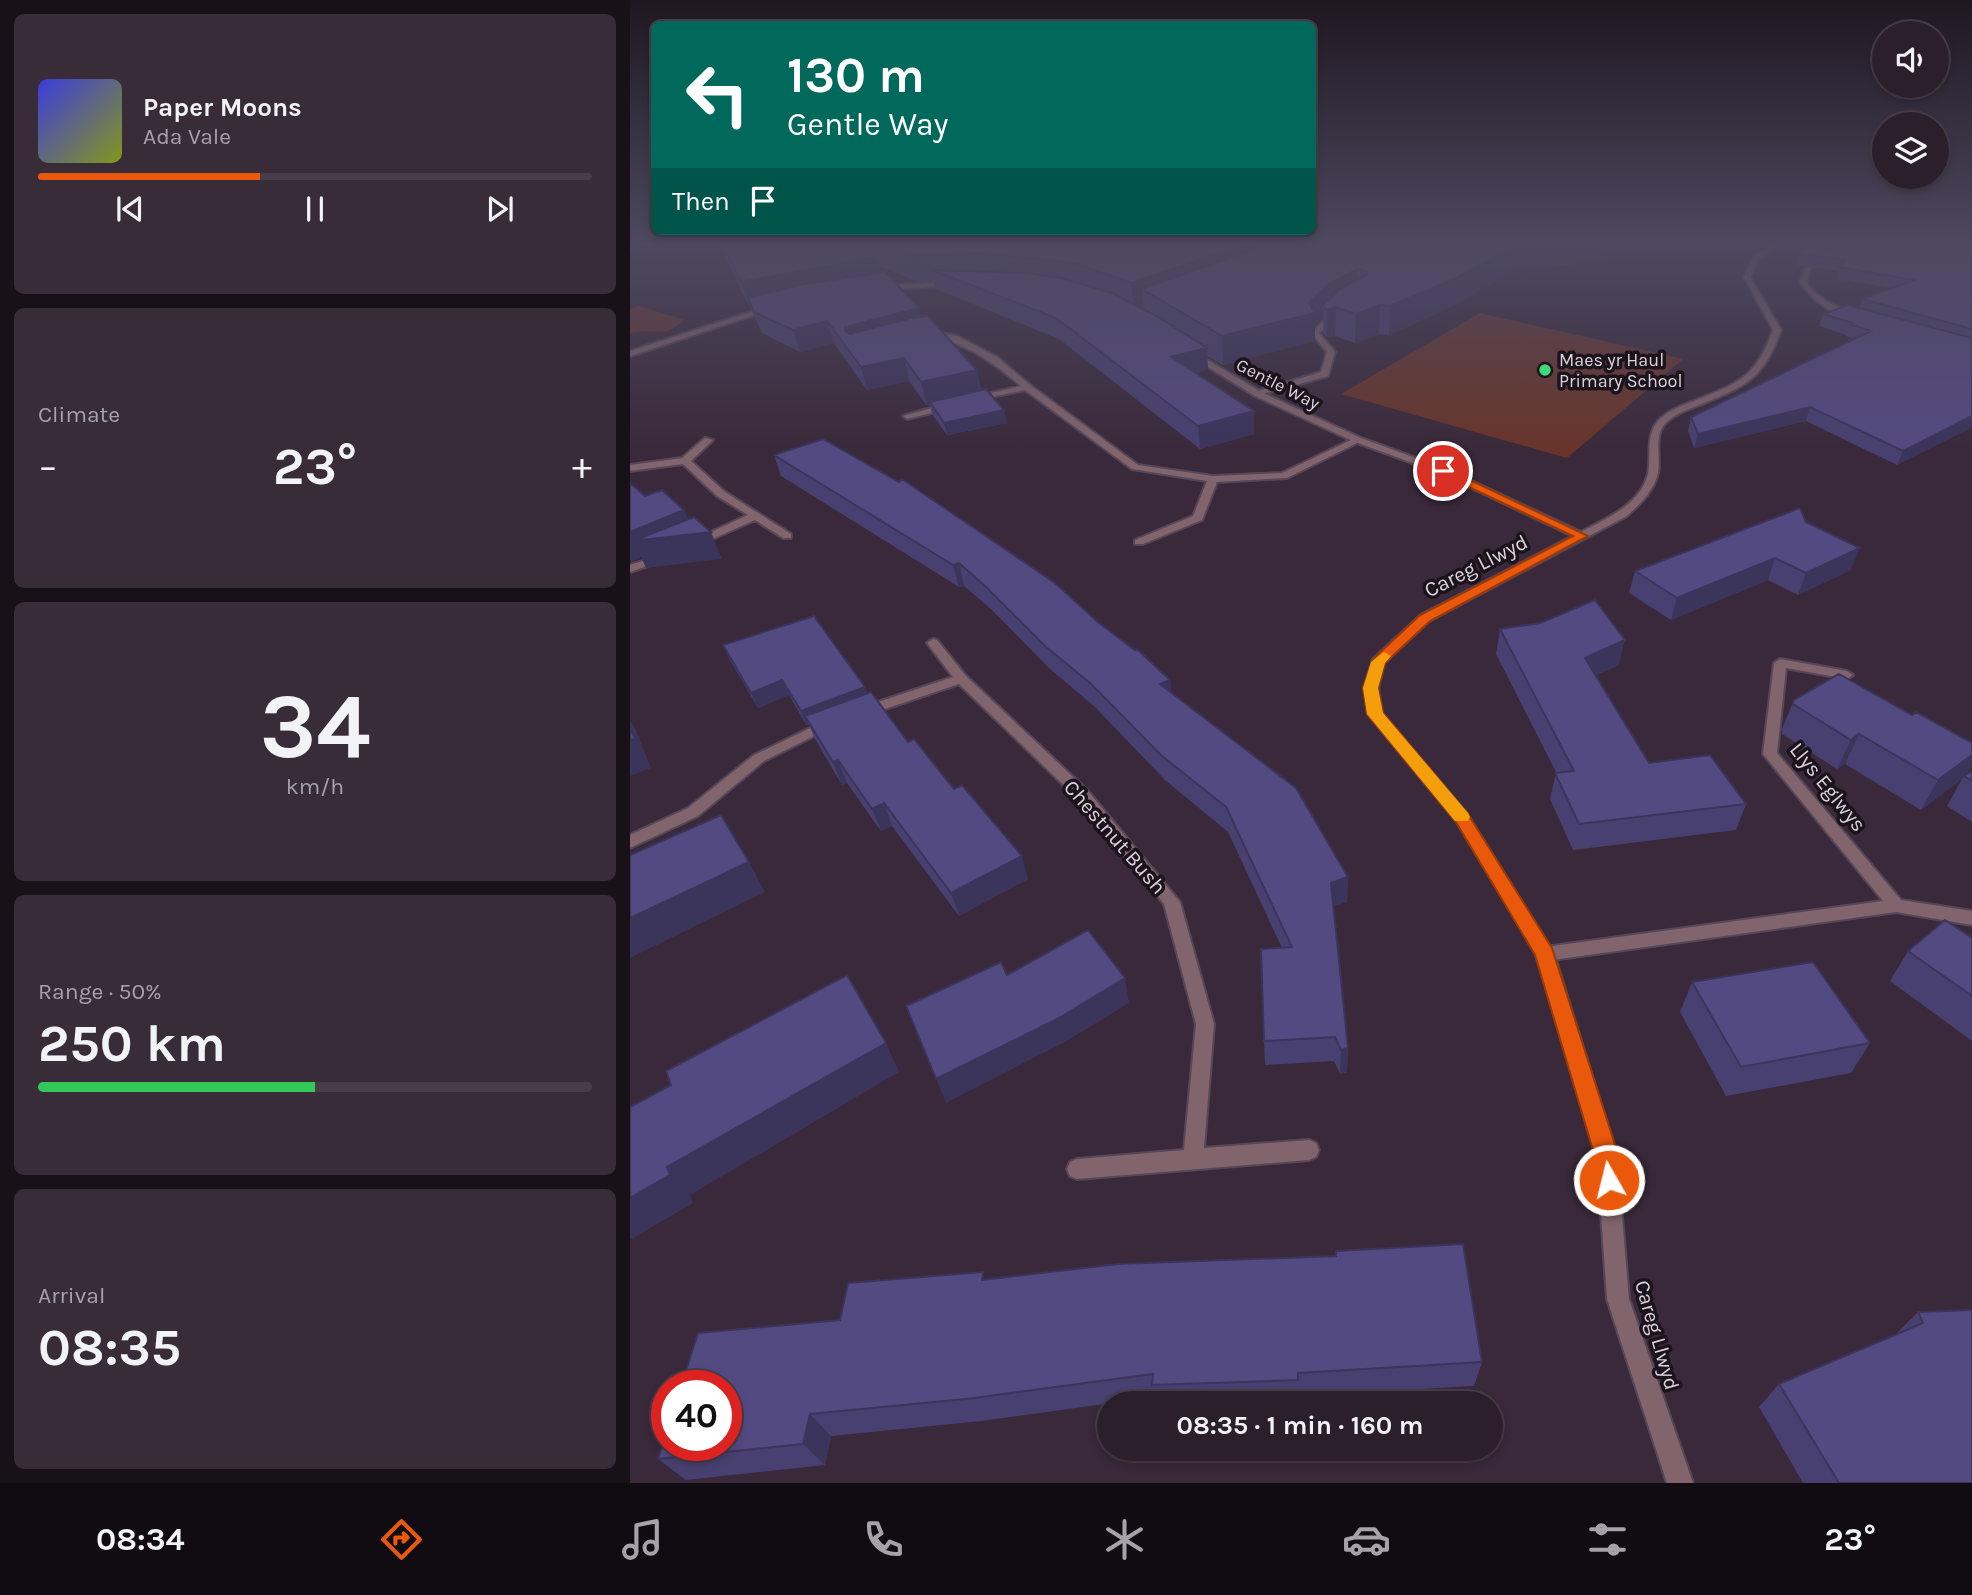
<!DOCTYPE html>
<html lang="en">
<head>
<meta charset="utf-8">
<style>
	:root { --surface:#2b1f2c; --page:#372c38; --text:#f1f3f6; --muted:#a6a2a9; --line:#473d48; --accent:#ea580c }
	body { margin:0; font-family:Karla,sans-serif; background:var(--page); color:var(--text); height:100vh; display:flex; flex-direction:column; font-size:26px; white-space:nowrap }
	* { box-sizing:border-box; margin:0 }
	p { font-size:23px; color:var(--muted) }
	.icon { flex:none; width:38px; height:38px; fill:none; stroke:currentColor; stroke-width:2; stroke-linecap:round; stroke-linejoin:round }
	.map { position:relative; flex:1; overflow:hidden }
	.side { display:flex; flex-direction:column; gap:14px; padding:14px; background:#181118; width:630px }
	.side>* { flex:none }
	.guide { position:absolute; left:21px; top:21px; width:665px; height:214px; border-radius:10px; box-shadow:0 4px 10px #0003,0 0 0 2px var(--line); background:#00695c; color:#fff; overflow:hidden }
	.buttons { position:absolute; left:1242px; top:21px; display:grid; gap:14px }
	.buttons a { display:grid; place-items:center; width:77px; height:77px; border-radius:50%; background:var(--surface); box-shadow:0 4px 10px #0003,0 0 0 2px var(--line); font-size:35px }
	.speed { position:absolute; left:21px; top:1370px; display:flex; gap:14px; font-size:35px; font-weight:700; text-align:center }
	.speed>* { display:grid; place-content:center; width:91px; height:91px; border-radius:50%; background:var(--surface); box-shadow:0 4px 10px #0003,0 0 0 2px var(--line); line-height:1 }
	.speed .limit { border:10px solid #d22; background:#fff; color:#111 }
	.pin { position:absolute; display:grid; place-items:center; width:60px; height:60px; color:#fff; margin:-30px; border:4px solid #fff; border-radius:50%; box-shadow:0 2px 7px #0007 }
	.me { position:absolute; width:77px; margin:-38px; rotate:352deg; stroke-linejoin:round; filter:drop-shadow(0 0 5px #0008) }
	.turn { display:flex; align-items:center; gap:24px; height:147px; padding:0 21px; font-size:32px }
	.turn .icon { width:91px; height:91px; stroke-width:2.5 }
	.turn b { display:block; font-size:49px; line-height:60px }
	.then { display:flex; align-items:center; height:66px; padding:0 21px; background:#0003; gap:14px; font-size:26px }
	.big { font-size:52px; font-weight:700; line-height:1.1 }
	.side .tile { flex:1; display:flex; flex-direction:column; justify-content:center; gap:10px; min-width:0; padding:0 24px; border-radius:10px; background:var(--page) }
	.side .dial { align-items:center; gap:0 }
	.dial b { font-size:91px; line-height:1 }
	.song { display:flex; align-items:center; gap:21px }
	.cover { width:84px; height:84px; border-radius:10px; background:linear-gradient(135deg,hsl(240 70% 55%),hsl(70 70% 35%)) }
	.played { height:7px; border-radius:4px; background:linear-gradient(90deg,var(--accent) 40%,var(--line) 40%) }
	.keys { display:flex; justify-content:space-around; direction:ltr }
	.heat { display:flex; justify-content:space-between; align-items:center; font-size:38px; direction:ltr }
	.charge { height:10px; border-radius:5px; background:linear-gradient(90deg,#34c759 50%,var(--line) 0) }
	.trip { position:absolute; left:467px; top:1391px; width:406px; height:70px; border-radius:35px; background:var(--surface); box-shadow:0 4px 10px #0003,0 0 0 2px var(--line); font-weight:700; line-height:70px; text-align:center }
	.menu { display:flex; height:112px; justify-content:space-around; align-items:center; background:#110c12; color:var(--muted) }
	.menu .icon { width:49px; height:49px }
	.menu .current { color:var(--accent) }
	.menu b { font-size:32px; color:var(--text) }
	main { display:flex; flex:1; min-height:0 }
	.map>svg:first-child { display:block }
	.green { fill:#69352a }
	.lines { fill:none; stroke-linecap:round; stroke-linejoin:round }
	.stream { fill:#284c7b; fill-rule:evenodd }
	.minor-casing { stroke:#564757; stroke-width:4 }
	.tertiary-casing { stroke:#564757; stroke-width:4 }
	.minor { fill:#81646c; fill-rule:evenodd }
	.tertiary { fill:#81646c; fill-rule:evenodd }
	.wall { fill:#484070 }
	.shaded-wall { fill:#3b345b }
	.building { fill:#544a82; stroke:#3b345b; stroke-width:2 }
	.route { fill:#ea580c; stroke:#983908; stroke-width:2 }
	.slow { fill:#f59e0b }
	.poi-dot { fill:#3fd77d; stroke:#1c141c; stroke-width:2.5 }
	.labels { text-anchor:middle; stroke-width:7; stroke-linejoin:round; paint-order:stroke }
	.far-poi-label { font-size:18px; fill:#dcd1dc; stroke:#1c141c; text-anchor:start }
	.far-street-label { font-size:18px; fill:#dcd1dc; stroke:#1c141c }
	.street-label { font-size:21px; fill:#dcd1dc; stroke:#1c141c }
</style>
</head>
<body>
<main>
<section class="side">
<div class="tile">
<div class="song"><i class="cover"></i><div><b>Paper Moons</b><p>Ada Vale</p></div></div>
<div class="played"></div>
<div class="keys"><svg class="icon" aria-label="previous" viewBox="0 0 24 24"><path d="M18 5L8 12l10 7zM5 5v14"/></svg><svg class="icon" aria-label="pause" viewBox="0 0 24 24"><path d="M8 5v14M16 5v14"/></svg><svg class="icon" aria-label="next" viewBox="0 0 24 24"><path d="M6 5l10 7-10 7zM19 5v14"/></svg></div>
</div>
<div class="tile"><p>Climate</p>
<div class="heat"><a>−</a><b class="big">23°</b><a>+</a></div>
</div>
<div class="tile dial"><b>34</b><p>km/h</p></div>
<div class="tile"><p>Range · 50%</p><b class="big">250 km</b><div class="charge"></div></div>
<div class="tile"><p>Arrival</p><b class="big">08:35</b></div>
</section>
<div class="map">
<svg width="1342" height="1483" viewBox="0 0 1342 1483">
	<rect width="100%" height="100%" fill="#39293a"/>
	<path class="green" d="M 9,306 L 54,320 C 34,340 22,327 0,333 L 0,309 Z
		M 850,313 L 1053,359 L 937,458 L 711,394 Z"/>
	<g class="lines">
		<path class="stream" d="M 13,243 L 25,243 L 0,251 L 0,247 Z"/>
		<g class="minor-casing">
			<path id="minor" d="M 1176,267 L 1181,268 L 1176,282 C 1188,298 1205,308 1225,313 L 1225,317 C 1202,316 1182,300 1170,282 Z
				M 704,311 L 711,313 L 689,333 L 705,352 L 698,376 L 625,396 L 625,392 L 691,372 L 697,352 L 681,333 Z
				M 295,330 L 327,336 L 367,357 L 400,385 L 508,465 L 583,476 L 652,473 L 725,438 L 733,440 L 657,478 L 587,482 L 572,520 L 513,544 L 505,544 L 505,540 L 563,516 L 577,481 L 502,469 L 395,390 L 343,401 L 343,397 L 391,386 C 359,359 337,344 295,334 Z
				M 319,403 L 323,406 L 322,408 L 277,419 L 273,416 Z
				M 75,438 L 83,440 L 61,461 L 95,492 L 161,534 L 161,538 L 153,538 L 125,520 L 69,545 L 61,545 L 61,541 L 118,515 L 87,496 L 53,464 L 0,471 L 0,465 L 52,458 Z
				M 31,555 L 37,558 L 35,560 L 0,572 L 0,565 Z
				M 303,639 L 307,640 L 336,676 L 458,791 L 550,902 L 584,1024 L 574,1148 L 679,1140 L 686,1143 L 689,1150 L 686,1157 L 679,1160 L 447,1179 L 440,1176 L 437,1169 L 440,1162 L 447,1159 L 554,1150 L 566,1024 L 534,904 L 448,799 L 329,684 L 240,714 L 230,714 L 228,711 L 230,708 L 323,677 L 297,643 Z
				M 1150,659 L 1217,671 L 1223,675 L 1217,679 L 1156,668 L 1147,753 L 1271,900 L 1342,911 L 1342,925 L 1266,912 L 915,961 L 909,959 L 906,954 L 909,949 L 915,947 L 1253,901 L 1133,754 L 1144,663 Z
				M 199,719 L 206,723 L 204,726 L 134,761 L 68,816 L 0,848 L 0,835 L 58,808 L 124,755 Z"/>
		</g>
		<g class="tertiary-casing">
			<path id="tertiary" d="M 1145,243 L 1153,243 L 1129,258 L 1120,277 L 1151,330 C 1132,382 1115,386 1067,406 C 1056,410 1042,415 1034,425 C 1024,438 1031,458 1028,473 C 1024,491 1010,504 997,516 L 799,621 L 754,663 L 748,688 L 752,713 L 837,814 L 924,954 L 987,1157 L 999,1299 L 1063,1483 L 1037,1483 L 977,1299 L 967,1157 L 907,955 L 827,822 L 738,714 L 734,688 L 743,659 L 791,615 L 943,536 L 810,473 L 725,442 L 625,396 L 557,354 L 564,352 L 631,392 L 731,438 L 816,469 L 951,532 C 977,518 1010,505 1018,474 C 1022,455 1014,433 1031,418 C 1040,410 1053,405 1064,401 C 1110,382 1125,379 1143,330 L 1114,277 L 1124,256 Z
				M 322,282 L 324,285 L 251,290 L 248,288 L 251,286 Z
				M 136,307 L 143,309 L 0,356 L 0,351 Z"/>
		</g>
		<use href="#minor" class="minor"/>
		<use href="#tertiary" class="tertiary"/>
	</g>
	<path class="wall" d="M 89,243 L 981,243 L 979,254 L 972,255 L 971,261 L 885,270 L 821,307 L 759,335 L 749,334 L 725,343 L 705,336 L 697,338 L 693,333 L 693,317 L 685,325 L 685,341 L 593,365 L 577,356 L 578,369 L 566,373 L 624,434 L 570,449 L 429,339 L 306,289 L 304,281 L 288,282 L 248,266 L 250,273 L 292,317 L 377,423 L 317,435 L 302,414 L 300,405 L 297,406 L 279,381 L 237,390 L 204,343 L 170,352 L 132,333 L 121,309 L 120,309 Z
		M 1342,243 L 1342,427 L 1267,465 L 1176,421 L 1064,448 L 1058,431 L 1061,417 L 1224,339 L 1216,336 L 1216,335 L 1189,326 L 1193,314 L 1229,308 L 1232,299 L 1262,288 L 1206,279 L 1208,271 L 1166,265 L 1170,254 Z
		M 144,455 L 469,623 L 540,680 L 541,692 L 718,877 L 717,902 L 703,906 L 718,1048 L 717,1072 L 710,1074 L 704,1061 L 635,1065 L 634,1041 L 652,948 L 598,832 L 535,780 L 464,706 L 420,669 L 361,609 L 334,586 L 329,587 L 151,476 Z
		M 1176,522 L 1221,570 L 1168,595 L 1138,580 L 1041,620 L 999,593 L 1005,571 Z
		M 870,629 L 989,665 L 966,675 L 1019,763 L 1116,804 L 1106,830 L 943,850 L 920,799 L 926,772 L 866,654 Z
		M 93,645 L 235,687 L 237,693 L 278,742 L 324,789 L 398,879 L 329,916 L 262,826 L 251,831 L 217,783 L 212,785 L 185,739 L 179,725 L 177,726 L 159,695 L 128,708 L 100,660 Z
		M 1164,700 L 1342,743 L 1342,765 L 1336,775 L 1342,771 L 1342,822 L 1317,806 L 1332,779 L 1291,810 L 1215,764 L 1207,769 L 1152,734 L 1152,729 Z
		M 1342,938 L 1342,1041 L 1260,981 L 1278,951 Z
		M 1062,982 L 1240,1043 L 1221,1073 L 1096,1096 L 1050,1012 Z
		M 706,1251 L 852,1362 L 844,1386 L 668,1396 L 668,1403 L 650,1404 L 527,1404 L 525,1397 L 351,1421 L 201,1436 L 195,1465 L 56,1480 L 28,1459 L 210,1320 L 356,1279 L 705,1256 Z
		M 1342,1310 L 1342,1483 L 1173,1483 L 1129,1407 L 1149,1384 L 1264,1336 L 1288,1312 Z"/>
	<path class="shaded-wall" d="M 619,243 L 652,243 L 512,289 L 514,307 L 504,311 L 501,283 Z
		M 900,243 L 981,243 L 979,254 L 972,255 L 971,261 L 885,270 L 821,307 L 759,335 L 760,306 L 888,244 Z
		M 1193,243 L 1214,243 L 1188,255 L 1191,244 Z
		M 246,257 L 252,283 L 118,298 L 121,309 L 120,309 L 111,282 Z
		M 727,269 L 726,296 L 706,307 L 705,336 L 697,338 L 697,310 L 693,305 L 693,317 L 685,325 L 685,341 L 593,365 L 592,336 L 679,303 L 700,283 Z
		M 750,305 L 749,334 L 725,343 L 726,314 Z
		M 289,308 L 294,329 L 221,353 L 215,331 L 215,327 Z
		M 197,321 L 204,343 L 170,352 L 163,330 Z
		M 577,348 L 578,369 L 543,379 L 541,357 Z
		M 274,358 L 279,381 L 237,390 L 231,367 Z
		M 347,370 L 352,393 L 300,402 L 300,405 L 297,406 L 291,382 Z
		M 1180,407 L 1176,421 L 1064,448 L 1068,434 Z
		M 374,410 L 377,423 L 317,435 L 314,423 Z
		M 624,411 L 624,434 L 570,449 L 568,426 Z
		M 1342,416 L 1342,427 L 1267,465 L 1273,451 Z
		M 54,510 L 65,534 L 81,532 L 92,559 L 16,568 L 11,557 L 1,562 L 0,559 L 0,532 Z
		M 1230,548 L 1221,570 L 1168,595 L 1176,573 Z
		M 1145,558 L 1138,580 L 1041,620 L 1047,598 Z
		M 329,563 L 334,586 L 329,587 L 323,565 Z
		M 995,640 L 989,665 L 949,683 L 955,658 Z
		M 152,680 L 159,695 L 128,708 L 121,693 Z
		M 540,680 L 542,703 L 530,684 Z
		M 235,687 L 241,702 L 175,716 L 179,725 L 177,726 L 171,711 Z
		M 0,720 L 6,730 L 21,768 L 0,776 Z
		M 1229,734 L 1215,764 L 1207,769 L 1221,740 Z
		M 1342,755 L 1342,765 L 1335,777 L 1334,776 L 1332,779 L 1291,810 L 1308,780 Z
		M 208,760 L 217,783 L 212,785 L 203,762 Z
		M 254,803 L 262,826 L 251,831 L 242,809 Z
		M 392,856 L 398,879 L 329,916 L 321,893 Z
		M 119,862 L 135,892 L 0,958 L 0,918 Z
		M 718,877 L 717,902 L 700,907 L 701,883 Z
		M 495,978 L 499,1003 L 435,1042 L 316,1103 L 306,1079 Z
		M 256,1043 L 269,1072 L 60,1195 L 63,1203 L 0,1240 L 0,1198 L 37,1167 Z
		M 718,1048 L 717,1072 L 710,1074 L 711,1050 Z
		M 180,1414 L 201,1436 L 195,1465 L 173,1444 Z"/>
	<path class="building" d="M 92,243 L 232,243 L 246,257 L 111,282 Z
		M 249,243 L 619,243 L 501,283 L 451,265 L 428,261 L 348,253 L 281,256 Z
		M 643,243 L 900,243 L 888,244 L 824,279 L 760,306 L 750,305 L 726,314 L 706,307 L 697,310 L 693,305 L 709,290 L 738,274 L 736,271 L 727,269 L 700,283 L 679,303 L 685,313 L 592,336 L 512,289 Z
		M 1177,243 L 1193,243 L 1191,244 L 1190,248 L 1198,250 L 1213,243 L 1342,243 L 1342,329 L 1232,299 L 1284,280 L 1209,267 L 1215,260 L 1170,254 Z
		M 302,270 L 395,273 L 431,278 L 482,293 L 530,318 L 577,348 L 541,357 L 624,411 L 568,426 L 426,318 Z
		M 255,272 L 289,308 L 215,327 L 215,331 L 220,334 L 281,318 L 298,316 L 347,370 L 291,382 L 274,358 L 231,367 L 197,321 L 163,330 L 124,312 L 118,298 L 170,285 Z
		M 1218,305 L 1342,338 L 1342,416 L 1273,451 L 1180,407 L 1068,434 L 1061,417 L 1241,331 L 1220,324 L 1223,323 L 1193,314 Z
		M 356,389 L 374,410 L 314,423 L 300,402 Z
		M 193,439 L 269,482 L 272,479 L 425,583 L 469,623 L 505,650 L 507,649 L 540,680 L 530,684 L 666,788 L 718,877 L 701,883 L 718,1048 L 711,1050 L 705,1037 L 634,1041 L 631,949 L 662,947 L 596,807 L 532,756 L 460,683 L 415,646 L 356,587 L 329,563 L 323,565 L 144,455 Z
		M 0,483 L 15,496 L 32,490 L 54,510 L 0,532 Z
		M 1170,508 L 1176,522 L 1230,548 L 1176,573 L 1145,558 L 1047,598 L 1005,571 Z
		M 64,517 L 81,532 L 3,541 Z
		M 965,600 L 995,640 L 955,658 L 1019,763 L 1080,755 L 1116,804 L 949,824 L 925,773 L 944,771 L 870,629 L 910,623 Z
		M 184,616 L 235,687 L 171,711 L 152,680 L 121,693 L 93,645 Z
		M 1209,674 L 1282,715 L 1286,712 L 1342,743 L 1342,755 L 1308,780 L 1229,734 L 1221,740 L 1163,704 L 1164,700 Z
		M 241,692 L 278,742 L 284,739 L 324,789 L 332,785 L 392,856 L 321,893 L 254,803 L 242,809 L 208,760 L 203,762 L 175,716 Z
		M 0,727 L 5,739 L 0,740 Z
		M 1342,771 L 1342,781 L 1334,776 Z
		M 91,815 L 119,862 L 0,918 L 0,855 Z
		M 1315,920 L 1342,938 L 1342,996 L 1278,951 Z
		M 458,930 L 495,978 L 429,1018 L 306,1079 L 276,1006 L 371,962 L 377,975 Z
		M 1183,962 L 1240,1043 L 1111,1067 L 1062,982 Z
		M 217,975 L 256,1043 L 37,1167 L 40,1175 L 0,1198 L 0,1107 L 41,1085 L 36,1071 Z
		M 833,1244 L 852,1362 L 668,1373 L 668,1380 L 522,1385 L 523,1374 L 336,1399 L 180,1414 L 173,1444 L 28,1459 L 37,1431 L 37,1446 L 96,1446 L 96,1386 L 51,1386 L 68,1333 L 210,1320 L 218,1283 L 353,1272 L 352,1280 L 488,1264 L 706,1256 L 706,1251 Z
		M 1342,1310 L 1342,1483 L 1209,1483 L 1149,1384 L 1293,1323 L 1288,1312 Z"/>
	<linearGradient id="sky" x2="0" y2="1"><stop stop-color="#1f1720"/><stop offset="0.54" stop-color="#4e4960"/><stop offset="1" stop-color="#4e4960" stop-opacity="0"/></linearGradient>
	<rect width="1342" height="451" fill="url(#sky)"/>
	<path class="route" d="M 809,469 L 817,469 L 958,536 L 800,621 L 755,663 L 748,688 L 753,713 L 838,814 L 922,948 L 989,1157 L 991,1180 L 987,1189 L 979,1192 L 970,1189 L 967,1180 L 965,1157 L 905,955 L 826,822 L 737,714 L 733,688 L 743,659 L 790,615 L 943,536 L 809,473 Z"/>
	<path class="slow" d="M 754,652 L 761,656 L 755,663 L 748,688 L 753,713 L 838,813 L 840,817 L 838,821 L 825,821 L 737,714 L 733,688 L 741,662 Z"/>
	<circle class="poi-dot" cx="915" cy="370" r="7"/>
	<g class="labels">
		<g class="far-poi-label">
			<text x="929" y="366">Maes yr Haul<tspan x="929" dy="21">Primary School</tspan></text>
		</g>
		<g class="far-street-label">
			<text transform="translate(648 384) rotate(27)" y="6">Gentle Way</text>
		</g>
		<g class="street-label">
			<text transform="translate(846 566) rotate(-27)" y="7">Careg Llwyd</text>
			<text transform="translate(1198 787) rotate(51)" y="7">Llys Eglwys</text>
			<text transform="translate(485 837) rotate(49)" y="7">Chestnut Bush</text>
			<text transform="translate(1027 1335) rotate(74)" y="7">Careg Llwyd</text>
		</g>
	</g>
</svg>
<div class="buttons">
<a><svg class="icon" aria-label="sound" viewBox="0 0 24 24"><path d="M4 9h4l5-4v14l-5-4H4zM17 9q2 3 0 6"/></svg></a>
<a><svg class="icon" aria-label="layers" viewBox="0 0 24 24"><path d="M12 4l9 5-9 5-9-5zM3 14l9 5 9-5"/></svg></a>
</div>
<div class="speed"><div class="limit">40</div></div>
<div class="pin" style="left:813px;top:471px;background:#d93025"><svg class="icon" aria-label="arrive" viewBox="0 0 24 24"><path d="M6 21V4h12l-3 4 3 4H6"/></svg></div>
<svg class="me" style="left:979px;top:1180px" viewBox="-20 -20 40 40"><circle r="17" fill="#ea580c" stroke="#fff" stroke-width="3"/><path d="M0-11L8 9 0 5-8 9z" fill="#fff"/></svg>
<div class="trip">08:35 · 1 min · 160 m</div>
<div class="guide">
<div class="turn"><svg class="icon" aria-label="left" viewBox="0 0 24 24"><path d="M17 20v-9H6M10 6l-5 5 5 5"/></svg><div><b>130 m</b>Gentle Way</div></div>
<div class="then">Then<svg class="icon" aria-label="arrive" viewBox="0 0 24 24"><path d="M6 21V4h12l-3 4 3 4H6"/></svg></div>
</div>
</div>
</main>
<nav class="menu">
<b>08:34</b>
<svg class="icon current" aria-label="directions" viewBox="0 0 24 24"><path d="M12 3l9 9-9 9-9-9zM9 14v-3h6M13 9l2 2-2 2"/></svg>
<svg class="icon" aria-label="music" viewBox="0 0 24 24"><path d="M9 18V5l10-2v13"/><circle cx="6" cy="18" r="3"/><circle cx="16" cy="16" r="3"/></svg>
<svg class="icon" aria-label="phone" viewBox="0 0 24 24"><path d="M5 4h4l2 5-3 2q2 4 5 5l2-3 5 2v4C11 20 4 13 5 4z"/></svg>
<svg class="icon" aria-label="climate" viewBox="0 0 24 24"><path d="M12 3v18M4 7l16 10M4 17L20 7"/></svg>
<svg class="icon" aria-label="car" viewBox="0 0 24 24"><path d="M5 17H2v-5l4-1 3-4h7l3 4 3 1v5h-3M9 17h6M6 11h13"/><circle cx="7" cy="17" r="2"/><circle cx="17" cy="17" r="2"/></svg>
<svg class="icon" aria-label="filters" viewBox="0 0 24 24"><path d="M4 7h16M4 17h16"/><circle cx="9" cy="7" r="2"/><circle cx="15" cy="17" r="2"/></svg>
<b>23°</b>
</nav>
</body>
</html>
